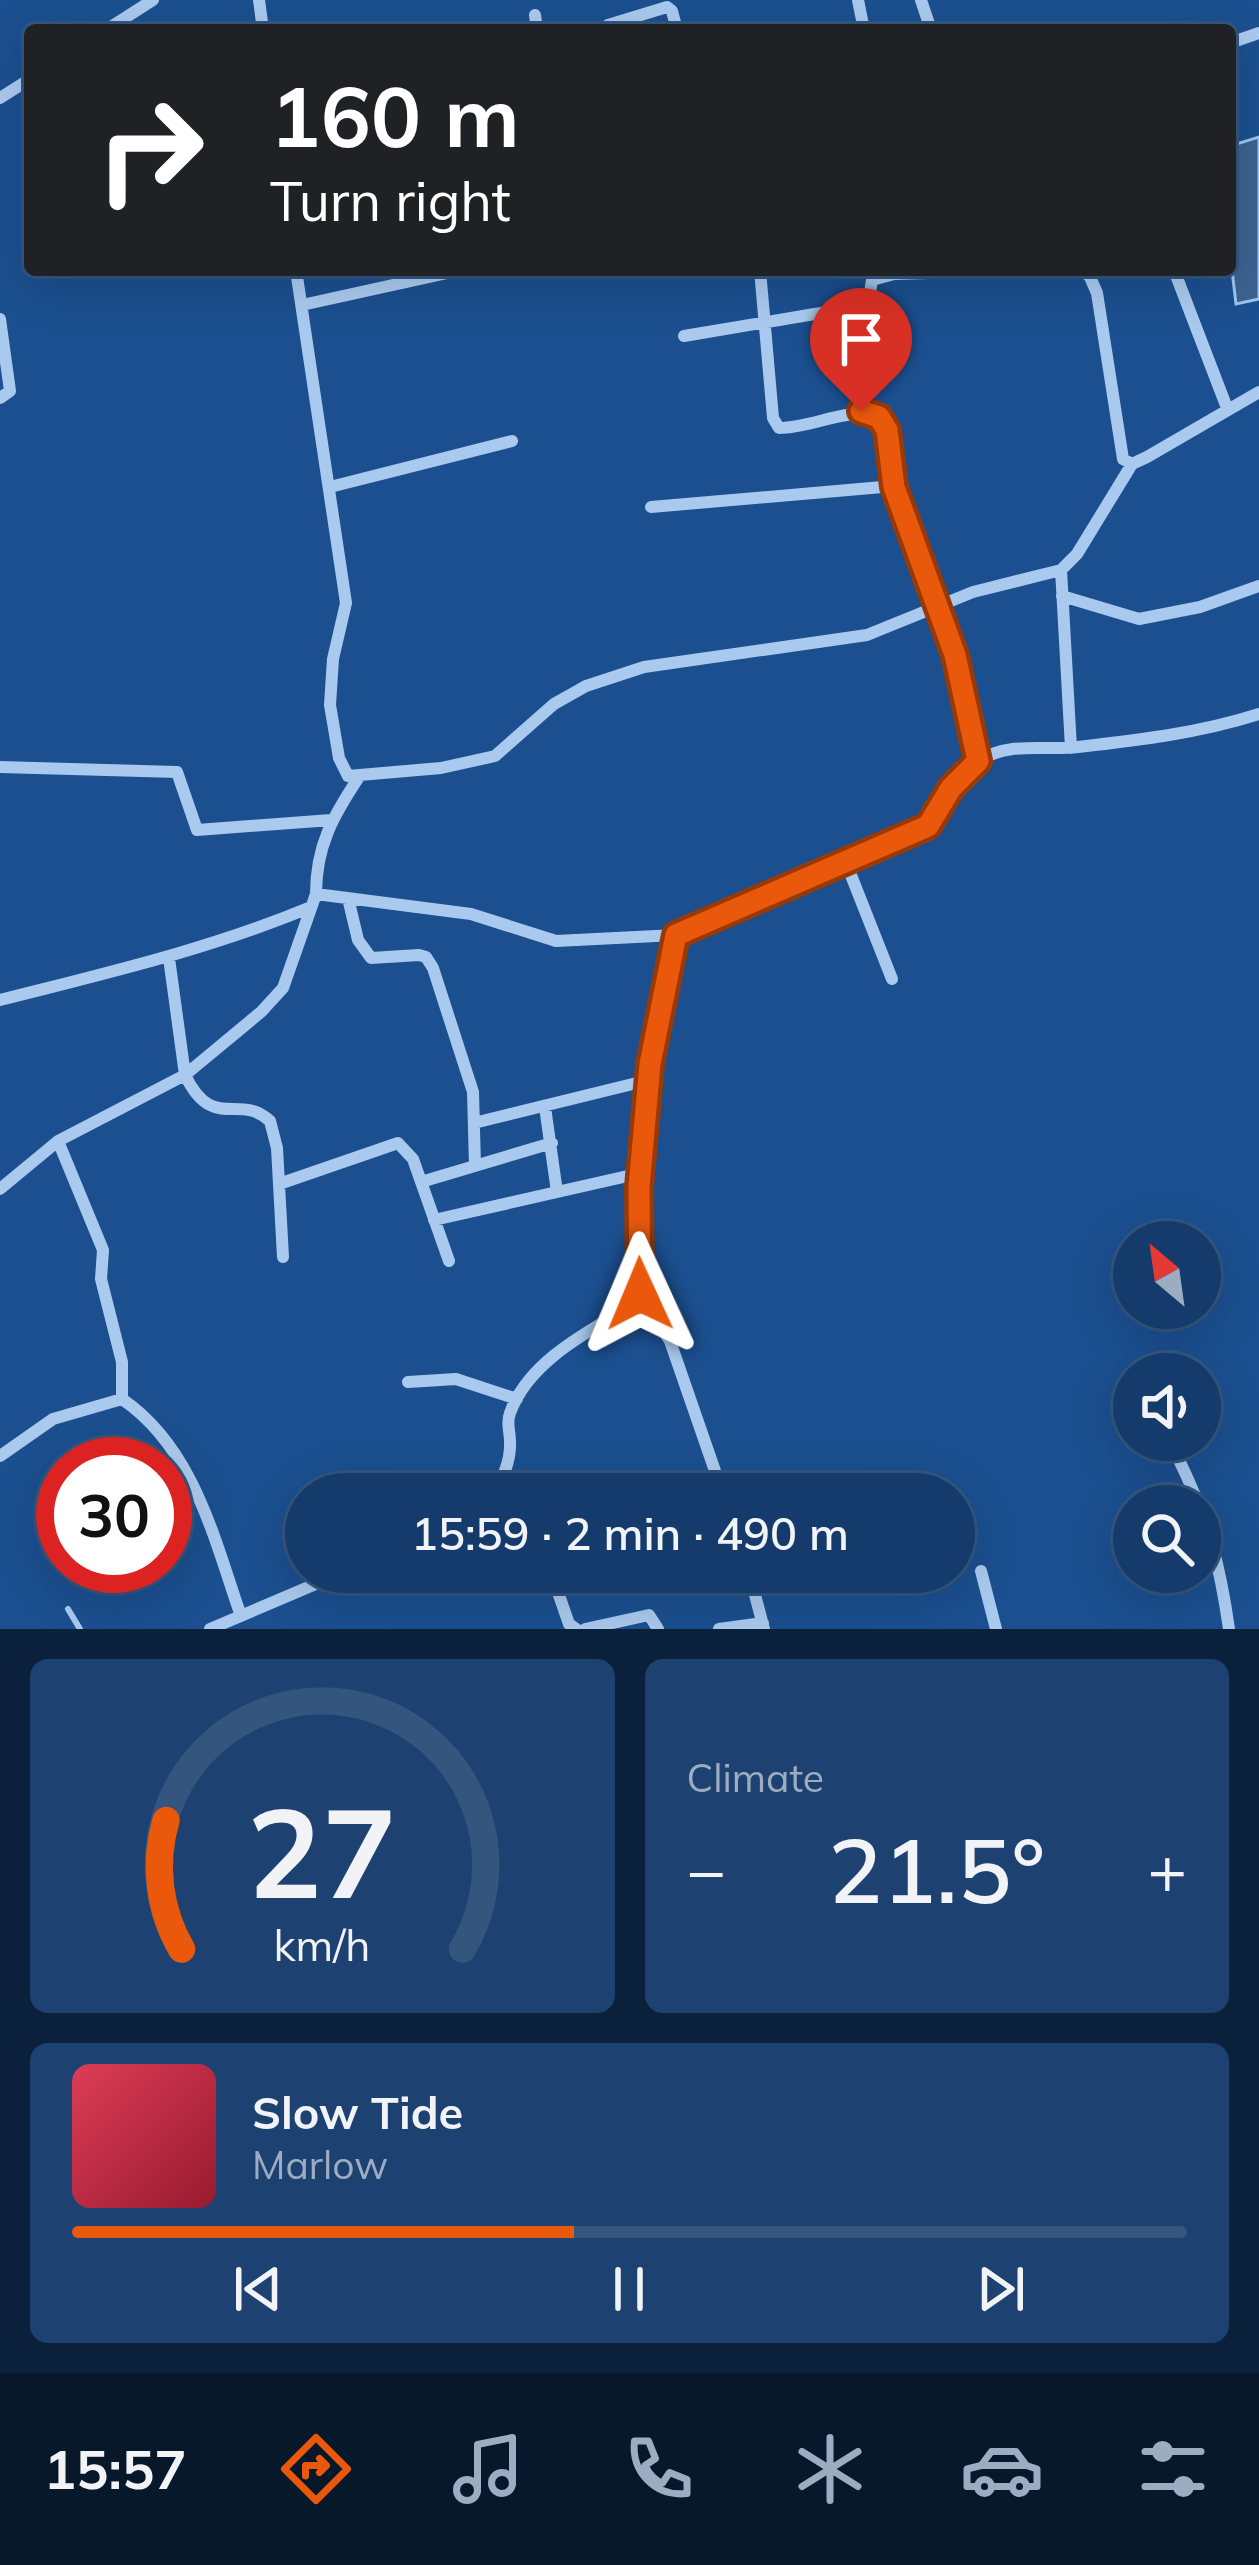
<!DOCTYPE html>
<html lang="en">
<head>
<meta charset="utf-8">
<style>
	:root { --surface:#143b6b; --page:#1d4271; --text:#f1f3f6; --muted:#9dadc1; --line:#33557e; --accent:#ea580c }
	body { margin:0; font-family:Mulish,sans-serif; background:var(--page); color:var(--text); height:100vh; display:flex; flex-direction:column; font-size:45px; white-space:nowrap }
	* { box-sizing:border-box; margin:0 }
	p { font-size:39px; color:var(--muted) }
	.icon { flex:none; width:66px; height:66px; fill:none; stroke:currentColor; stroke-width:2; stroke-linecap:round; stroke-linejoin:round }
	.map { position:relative; height:1629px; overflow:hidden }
	.drawer { display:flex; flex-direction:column; gap:30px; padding:30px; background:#0b203b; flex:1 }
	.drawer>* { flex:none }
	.banner { position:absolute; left:24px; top:24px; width:1212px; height:252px; border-radius:12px; box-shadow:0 12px 48px #0002,0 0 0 3px var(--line); background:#202124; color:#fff; overflow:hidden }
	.needle { width:78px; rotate:331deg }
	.controls { position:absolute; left:1113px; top:1221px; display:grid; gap:24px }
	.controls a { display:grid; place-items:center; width:108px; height:108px; border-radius:50%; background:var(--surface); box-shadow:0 12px 48px #0002,0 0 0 3px var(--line); font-size:60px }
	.speed { position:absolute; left:36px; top:1437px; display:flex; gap:24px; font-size:60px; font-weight:700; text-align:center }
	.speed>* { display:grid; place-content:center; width:156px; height:156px; border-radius:50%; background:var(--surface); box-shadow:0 12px 48px #0002,0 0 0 3px var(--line); line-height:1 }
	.speed .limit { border:18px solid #d22; background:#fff; color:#111 }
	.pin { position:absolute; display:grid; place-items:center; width:102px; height:102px; color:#fff; margin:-123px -51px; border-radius:50% 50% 50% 0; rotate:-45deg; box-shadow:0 0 12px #0007 }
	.pin .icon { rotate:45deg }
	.me { position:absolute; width:132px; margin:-66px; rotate:359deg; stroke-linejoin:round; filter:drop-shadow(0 0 9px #0008) }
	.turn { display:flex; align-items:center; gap:42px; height:252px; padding:0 48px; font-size:54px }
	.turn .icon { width:156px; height:156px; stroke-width:2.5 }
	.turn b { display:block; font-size:84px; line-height:102px }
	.big { font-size:90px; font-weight:600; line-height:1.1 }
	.drawer .tile { flex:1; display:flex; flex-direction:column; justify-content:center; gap:18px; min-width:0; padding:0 42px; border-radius:18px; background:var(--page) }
	.drawer .dial { align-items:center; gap:0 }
	.dial svg { height:312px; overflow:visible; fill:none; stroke:var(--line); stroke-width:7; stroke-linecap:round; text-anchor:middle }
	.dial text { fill:var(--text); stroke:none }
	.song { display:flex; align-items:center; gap:36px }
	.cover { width:144px; height:144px; border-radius:18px; background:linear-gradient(135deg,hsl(350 70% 55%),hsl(350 70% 35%)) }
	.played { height:12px; border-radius:6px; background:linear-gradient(90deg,var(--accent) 45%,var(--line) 45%) }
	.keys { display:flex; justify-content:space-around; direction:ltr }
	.heat { display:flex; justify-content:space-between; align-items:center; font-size:66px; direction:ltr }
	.drawer .tiles { flex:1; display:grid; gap:30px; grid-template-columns:1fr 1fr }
	.tile:last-child { grid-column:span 2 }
	.trip { position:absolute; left:285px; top:1473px; width:690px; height:120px; border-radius:60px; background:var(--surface); box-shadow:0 12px 48px #0002,0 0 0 3px var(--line); font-weight:600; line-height:120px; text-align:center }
	.tabs { display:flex; height:192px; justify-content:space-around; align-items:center; background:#08182b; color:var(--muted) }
	.tabs .icon { width:84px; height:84px }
	.tabs .current { color:var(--accent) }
	.tabs b { font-size:54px; color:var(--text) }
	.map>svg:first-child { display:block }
	.water { fill:#3c6290; stroke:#9cc4f0; stroke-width:3 }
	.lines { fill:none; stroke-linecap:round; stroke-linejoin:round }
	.service { stroke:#a9c9ee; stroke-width:6 }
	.minor { stroke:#a9c9ee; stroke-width:12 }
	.route-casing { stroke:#983908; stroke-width:30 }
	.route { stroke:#ea580c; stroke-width:21 }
</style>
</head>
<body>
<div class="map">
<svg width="1259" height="1629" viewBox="0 0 1259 1629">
	<rect width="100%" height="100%" fill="#1b4f8f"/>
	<path class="water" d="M 1259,137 L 1259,299 L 1236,304 L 1230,253 L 1230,146 Z"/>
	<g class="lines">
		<path class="service" d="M 68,1609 L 80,1629"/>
		<path class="minor" d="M 259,0 L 263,30
			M 858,0 L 864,30
			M 921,0 L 931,30
			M 535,15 L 537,30
			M 608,25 L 667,7 L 672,11 L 677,30
			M 106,30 L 153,0
			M 1230,43 L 1259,33
			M 0,98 L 30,79
			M 296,270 L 346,603 L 333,659 L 330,705 L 339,758 L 348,776 L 441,768 L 495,756 L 554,704 L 586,686 L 644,667 L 867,635 L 973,592 L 1061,570 L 1077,554 L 1132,464
			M 760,270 L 773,418 L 779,428 C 814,428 847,406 879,417 L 887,431 L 894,486 L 954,655 L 978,761
			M 1082,270 L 1090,277 L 1097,293 L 1123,459 L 1132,464 L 1147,457 L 1259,392
			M 1174,270 L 1227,408
			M 302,305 L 461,270
			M 0,319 L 10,391 L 0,398
			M 684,336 L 868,305 L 872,280 L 894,274 L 1037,270
			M 330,487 L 512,441
			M 651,507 L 894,486
			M 1061,570 L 1071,748
			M 1062,596 L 1139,619 L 1200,607 L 1259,586
			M 0,767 L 177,772 L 197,830 L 331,820
			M 845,860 L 892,979
			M 316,894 C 316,846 333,816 359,777
			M 348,898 L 358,940 L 371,958 L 419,955 L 426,957 L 433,968 L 473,1092 L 475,1166
			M 169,958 L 185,1075 C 213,1133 239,1092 270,1121 L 277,1148 L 283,1257
			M 0,1000 C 106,973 210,949 311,907
			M 545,1107 L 557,1192
			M 474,1123 L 649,1080
			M 58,1141 L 103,1250 L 101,1279 L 122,1362 L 122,1399
			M 421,1182 L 552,1143
			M 279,1184 L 398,1143 L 413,1159 L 449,1261
			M 0,1189 L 58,1141 L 185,1075 L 261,1012 L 283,988 L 316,894 L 471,914 L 556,941 L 676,935 L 928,827 C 942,804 956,776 979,761 C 1009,741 1044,751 1078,747 C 1139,740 1200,733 1259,714
			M 434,1220 L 641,1173
			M 640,1294 L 670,1341 L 723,1494
			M 408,1382 L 456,1379 L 517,1399
			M 0,1456 L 53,1419 L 122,1399 C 194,1448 214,1539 241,1616
			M 1180,1462 C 1208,1520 1220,1565 1229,1629
			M 492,1494 C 503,1480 511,1460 510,1441 C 510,1431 506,1423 510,1413 C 529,1360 591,1330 636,1303 L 640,1294 L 639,1187 L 650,1064 L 676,935
			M 981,1571 L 996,1629
			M 551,1572 L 569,1624 L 576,1629
			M 749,1572 L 764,1629
			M 210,1629 L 344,1572
			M 585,1629 L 649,1615 L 658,1629
			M 719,1629 L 763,1623"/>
	</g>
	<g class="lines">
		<g class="route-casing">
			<path id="route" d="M 640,1294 L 639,1187 L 650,1064 L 676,935 L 928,826 L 951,788 L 978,761 L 955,655 L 894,487 L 887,430 L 879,417 L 861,411"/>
		</g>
		<use href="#route" class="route"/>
	</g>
</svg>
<div class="controls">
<a><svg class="needle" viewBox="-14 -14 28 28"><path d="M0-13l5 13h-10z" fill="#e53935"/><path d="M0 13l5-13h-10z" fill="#9dadc1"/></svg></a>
<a><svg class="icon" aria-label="sound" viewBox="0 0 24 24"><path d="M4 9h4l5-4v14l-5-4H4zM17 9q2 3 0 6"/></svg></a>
<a><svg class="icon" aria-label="search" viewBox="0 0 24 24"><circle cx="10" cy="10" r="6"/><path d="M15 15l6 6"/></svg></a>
</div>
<div class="speed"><div class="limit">30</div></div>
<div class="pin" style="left:861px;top:411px;background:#d93025"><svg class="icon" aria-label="arrive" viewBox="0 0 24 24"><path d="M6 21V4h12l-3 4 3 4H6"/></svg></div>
<svg class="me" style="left:640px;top:1294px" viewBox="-20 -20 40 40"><path d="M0-17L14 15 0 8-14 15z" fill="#ea580c" stroke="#fff" stroke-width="4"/></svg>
<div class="trip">15:59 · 2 min · 490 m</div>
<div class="banner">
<div class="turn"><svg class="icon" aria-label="right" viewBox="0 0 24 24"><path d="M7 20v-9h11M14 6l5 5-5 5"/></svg><div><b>160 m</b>Turn right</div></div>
</div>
</div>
<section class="drawer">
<div class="tiles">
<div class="tile dial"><svg viewBox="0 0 100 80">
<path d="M14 69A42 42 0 1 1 86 69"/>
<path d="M14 69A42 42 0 0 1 10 36" stroke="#ea580c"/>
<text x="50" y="56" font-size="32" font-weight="700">27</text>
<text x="50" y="72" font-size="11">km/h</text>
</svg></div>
<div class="tile"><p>Climate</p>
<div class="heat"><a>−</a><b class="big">21.5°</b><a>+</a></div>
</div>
<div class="tile">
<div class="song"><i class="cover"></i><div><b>Slow Tide</b><p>Marlow</p></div></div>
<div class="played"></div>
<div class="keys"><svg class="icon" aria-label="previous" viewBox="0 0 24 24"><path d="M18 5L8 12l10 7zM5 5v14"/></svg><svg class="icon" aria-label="pause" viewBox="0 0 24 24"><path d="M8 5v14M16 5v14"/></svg><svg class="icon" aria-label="next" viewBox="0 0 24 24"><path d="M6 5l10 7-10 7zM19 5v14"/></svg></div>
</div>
</div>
</section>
<nav class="tabs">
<b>15:57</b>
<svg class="icon current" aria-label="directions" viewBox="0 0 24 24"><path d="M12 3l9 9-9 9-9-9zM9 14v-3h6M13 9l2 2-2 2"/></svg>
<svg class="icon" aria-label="music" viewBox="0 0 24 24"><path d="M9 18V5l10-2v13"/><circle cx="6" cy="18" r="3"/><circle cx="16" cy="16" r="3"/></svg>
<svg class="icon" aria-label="phone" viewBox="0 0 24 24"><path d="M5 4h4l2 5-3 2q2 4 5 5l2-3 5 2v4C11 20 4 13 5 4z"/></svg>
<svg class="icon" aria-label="climate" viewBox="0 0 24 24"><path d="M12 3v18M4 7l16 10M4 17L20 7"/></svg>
<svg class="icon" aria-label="car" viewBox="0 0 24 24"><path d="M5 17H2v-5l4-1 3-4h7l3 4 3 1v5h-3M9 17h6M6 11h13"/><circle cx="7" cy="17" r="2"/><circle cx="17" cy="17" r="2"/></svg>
<svg class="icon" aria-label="filters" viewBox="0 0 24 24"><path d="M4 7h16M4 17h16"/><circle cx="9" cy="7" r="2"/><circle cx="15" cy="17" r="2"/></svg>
</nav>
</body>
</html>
